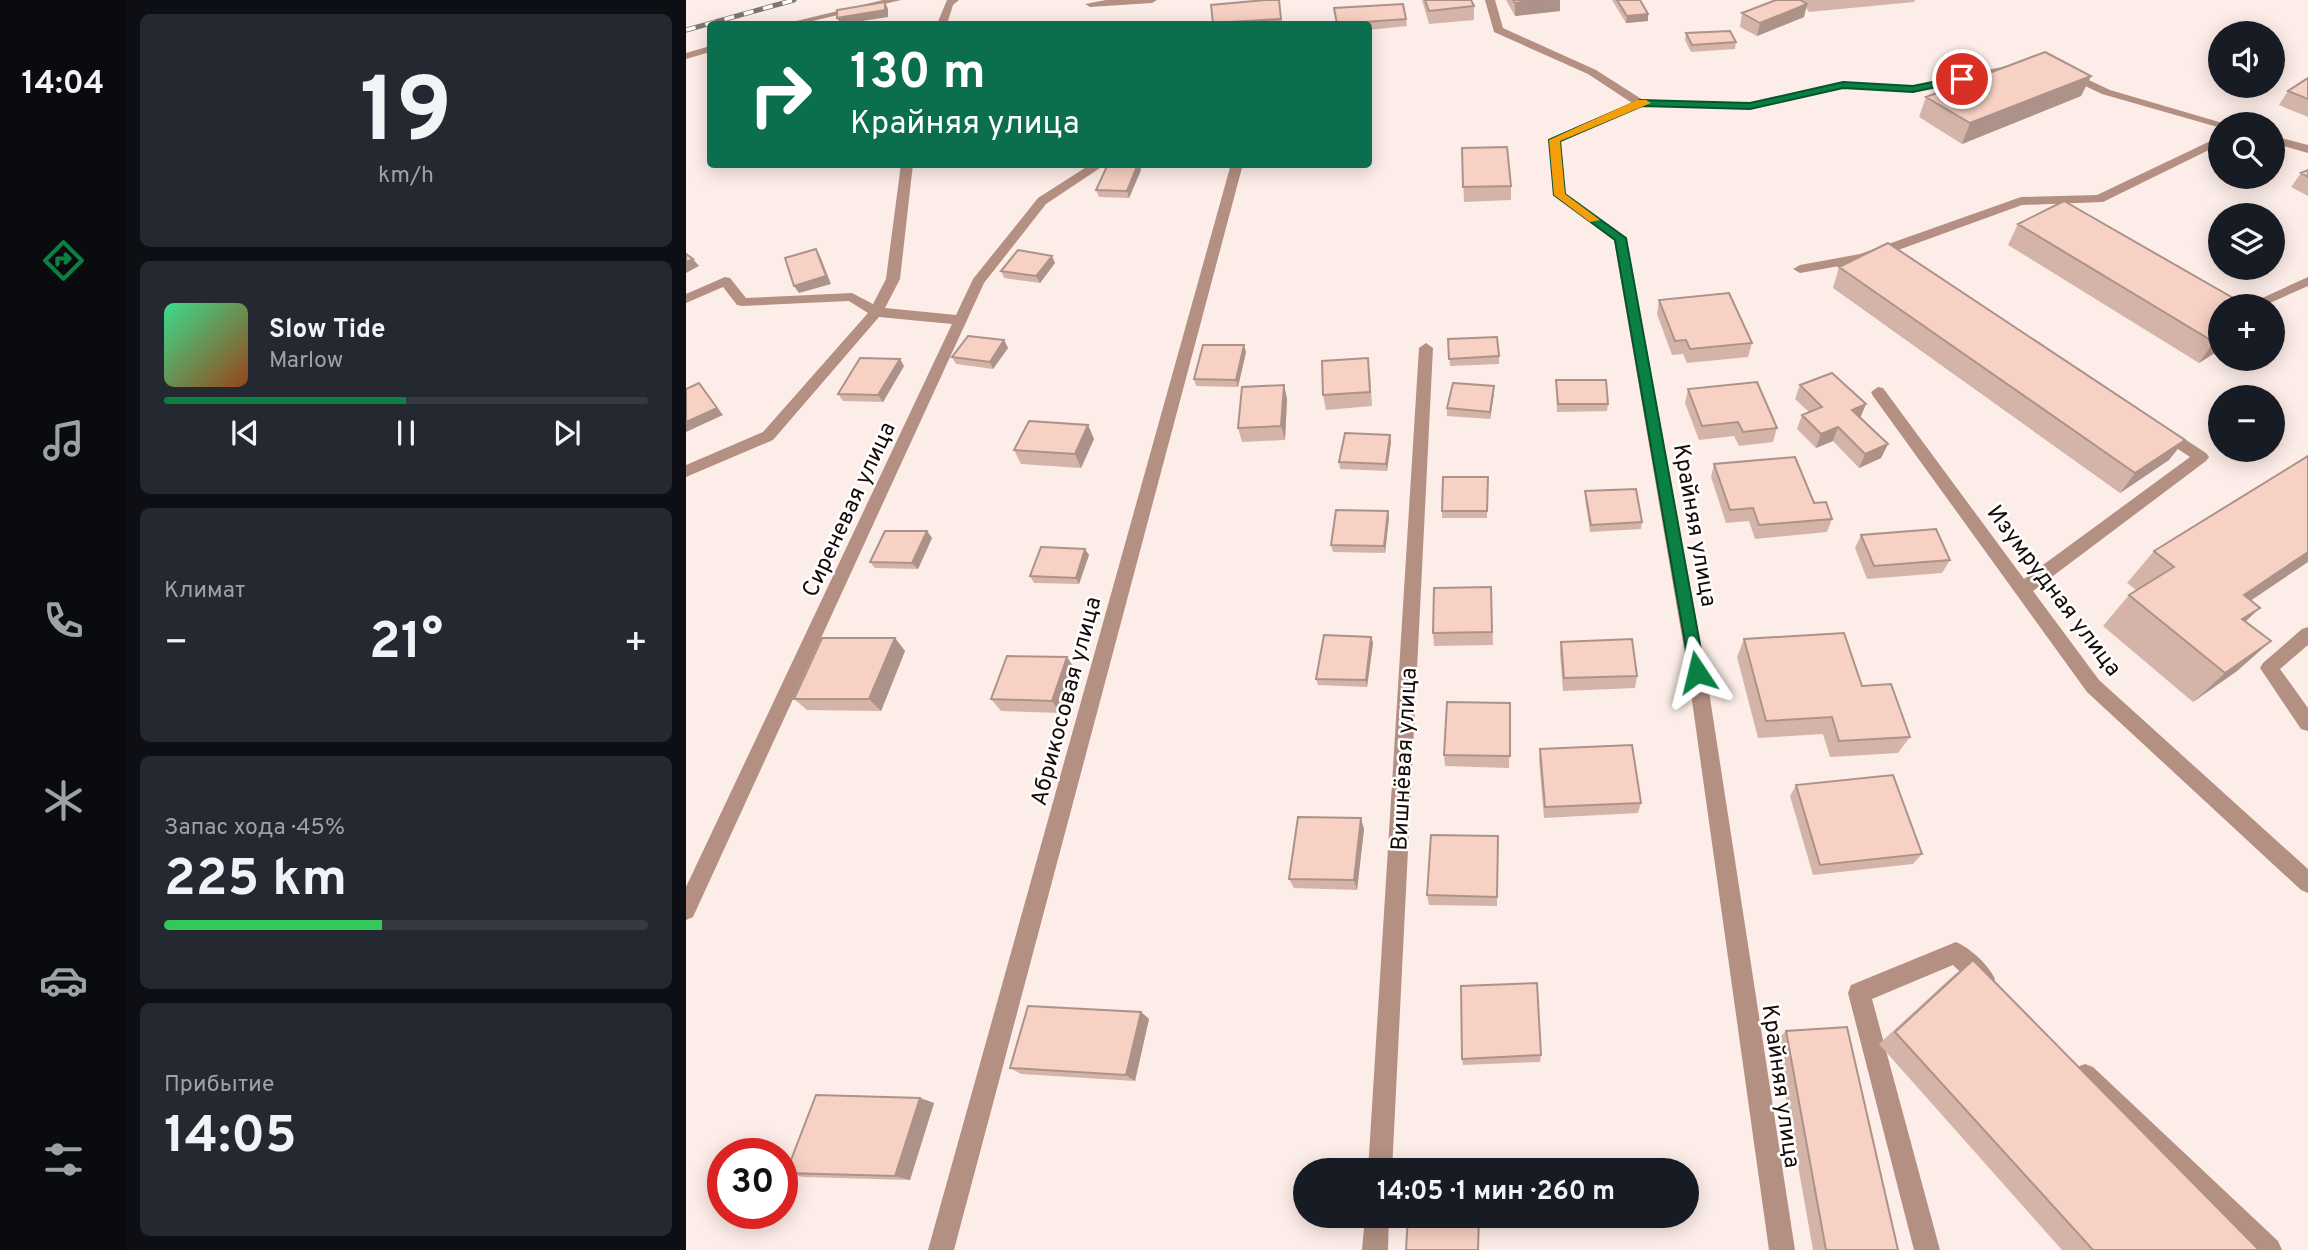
<!DOCTYPE html>
<html lang="ru">
<head>
<meta charset="utf-8">
<style>
	:root { --surface:#171b24; --page:#242831; --text:#f1f3f6; --muted:#9ea1a6; --line:#363941; --accent:#0b8043 }
	body { margin:0; font-family:Overpass,sans-serif; background:var(--page); color:var(--text); height:100vh; display:flex; flex-direction:column; font-size:26px; white-space:nowrap }
	* { box-sizing:border-box; margin:0 }
	p { font-size:23px; color:var(--muted) }
	.icon { flex:none; width:38px; height:38px; fill:none; stroke:currentColor; stroke-width:2; stroke-linecap:round; stroke-linejoin:round }
	.map { position:relative; flex:1; overflow:hidden }
	.details { display:flex; flex-direction:column; gap:14px; padding:14px; background:#0d0f14; width:560px }
	.details>* { flex:none }
	.banner { position:absolute; left:21px; top:21px; width:665px; height:147px; border-radius:7px; box-shadow:0 4px 18px #0003; background:#0b6e4f; color:#fff; overflow:hidden }
	.buttons { position:absolute; left:1522px; top:21px; display:grid; gap:14px }
	.buttons a { display:grid; place-items:center; width:77px; height:77px; border-radius:50%; background:var(--surface); box-shadow:0 4px 18px #0003; font-size:35px }
	.speed { position:absolute; left:21px; top:1138px; display:flex; gap:14px; font-size:35px; font-weight:700; text-align:center }
	.speed>* { display:grid; place-content:center; width:91px; height:91px; border-radius:50%; background:var(--surface); box-shadow:0 4px 18px #0003; line-height:1 }
	.speed .limit { border:10px solid #d22; background:#fff; color:#111 }
	.pin { position:absolute; display:grid; place-items:center; width:60px; height:60px; color:#fff; margin:-30px; border:4px solid #fff; border-radius:50%; box-shadow:0 2px 7px #0007 }
	.me { position:absolute; width:77px; margin:-38px; rotate:350deg; stroke-linejoin:round; filter:drop-shadow(0 0 5px #0008) }
	.turn { display:flex; align-items:center; gap:24px; height:147px; padding:0 28px; font-size:32px }
	.turn .icon { width:91px; height:91px; stroke-width:2.5 }
	.turn b { display:block; font-size:49px; line-height:60px }
	.big { font-size:52px; font-weight:700; line-height:1.1 }
	.details .tile { flex:1; display:flex; flex-direction:column; justify-content:center; gap:10px; min-width:0; padding:0 24px; border-radius:10px; background:var(--page) }
	.details .dial { align-items:center; gap:0 }
	.dial b { font-size:91px; line-height:1 }
	.song { display:flex; align-items:center; gap:21px }
	.cover { width:84px; height:84px; border-radius:10px; background:linear-gradient(135deg,hsl(150 70% 55%),hsl(20 70% 35%)) }
	.played { height:7px; border-radius:4px; background:linear-gradient(90deg,var(--accent) 50%,var(--line) 50%) }
	.keys { display:flex; justify-content:space-around; direction:ltr }
	.heat { display:flex; justify-content:space-between; align-items:center; font-size:38px; direction:ltr }
	.charge { height:10px; border-radius:5px; background:linear-gradient(90deg,#34c759 45%,var(--line) 0) }
	.trip { position:absolute; left:607px; top:1158px; width:406px; height:70px; border-radius:35px; background:var(--surface); box-shadow:0 4px 18px #0003; font-weight:700; line-height:70px; text-align:center }
	main { display:flex; flex:1; min-height:0 }
	.menu { display:flex; flex-direction:column; width:126px; justify-content:space-around; align-items:center; background:#090b0e; color:var(--muted) }
	.menu .icon { width:49px; height:49px }
	.menu .current { color:var(--accent) }
	.menu b { font-size:32px; color:var(--text) }
	.map>svg:first-child { display:block }
	.lines { fill:none; stroke-linecap:round; stroke-linejoin:round }
	.minor { fill:#b39082; fill-rule:evenodd }
	.rail-casing { stroke:#827570; stroke-width:5 }
	.rail { stroke:#fff; stroke-width:3.5; stroke-dasharray:10; stroke-linecap:butt }
	.wall { fill:#d4b4a9 }
	.shaded-wall { fill:#ad9289 }
	.building { fill:#f7d1c4; stroke:#ad9289; stroke-width:2 }
	.route { fill:#0b8043; stroke:#07532c; stroke-width:2 }
	.slow { fill:#f59e0b }
	.labels { text-anchor:middle; stroke-width:5; stroke-linejoin:round; paint-order:stroke }
	.street-label { font-size:23px; fill:#180c08; stroke:#fff }
</style>
</head>
<body>
<main>
<nav class="menu">
<b>14:04</b>
<svg class="icon current" aria-label="directions" viewBox="0 0 24 24"><path d="M12 3l9 9-9 9-9-9zM9 14v-3h6M13 9l2 2-2 2"/></svg>
<svg class="icon" aria-label="music" viewBox="0 0 24 24"><path d="M9 18V5l10-2v13"/><circle cx="6" cy="18" r="3"/><circle cx="16" cy="16" r="3"/></svg>
<svg class="icon" aria-label="phone" viewBox="0 0 24 24"><path d="M5 4h4l2 5-3 2q2 4 5 5l2-3 5 2v4C11 20 4 13 5 4z"/></svg>
<svg class="icon" aria-label="climate" viewBox="0 0 24 24"><path d="M12 3v18M4 7l16 10M4 17L20 7"/></svg>
<svg class="icon" aria-label="car" viewBox="0 0 24 24"><path d="M5 17H2v-5l4-1 3-4h7l3 4 3 1v5h-3M9 17h6M6 11h13"/><circle cx="7" cy="17" r="2"/><circle cx="17" cy="17" r="2"/></svg>
<svg class="icon" aria-label="filters" viewBox="0 0 24 24"><path d="M4 7h16M4 17h16"/><circle cx="9" cy="7" r="2"/><circle cx="15" cy="17" r="2"/></svg>
</nav>
<section class="details">
<div class="tile dial"><b>19</b><p>km/h</p></div>
<div class="tile">
<div class="song"><i class="cover"></i><div><b>Slow Tide</b><p>Marlow</p></div></div>
<div class="played"></div>
<div class="keys"><svg class="icon" aria-label="previous" viewBox="0 0 24 24"><path d="M18 5L8 12l10 7zM5 5v14"/></svg><svg class="icon" aria-label="pause" viewBox="0 0 24 24"><path d="M8 5v14M16 5v14"/></svg><svg class="icon" aria-label="next" viewBox="0 0 24 24"><path d="M6 5l10 7-10 7zM19 5v14"/></svg></div>
</div>
<div class="tile"><p>Климат</p>
<div class="heat"><a>−</a><b class="big">21°</b><a>+</a></div>
</div>
<div class="tile"><p>Запас хода · 45%</p><b class="big">225 km</b><div class="charge"></div></div>
<div class="tile"><p>Прибытие</p><b class="big">14:05</b></div>
</section>
<div class="map">
<svg width="1622" height="1250" viewBox="0 0 1622 1250">
	<rect width="100%" height="100%" fill="#fdede8"/>
	<g class="lines">
		<path class="minor" d="M 197,0 L 215,0 L 114,24 L 98,24 Z
			M 261,0 L 273,0 L 267,5 L 261,24 L 251,24 Z
			M 420,0 L 471,0 L 466,3 L 404,7 L 399,4 Z
			M 799,0 L 809,0 L 817,28 L 910,70 L 957,100 L 1064,103 L 1157,82 L 1227,86 L 1325,65 L 1330,68 L 1227,92 L 1157,88 L 1064,109 L 956,106 L 875,142 L 879,194 L 940,238 L 1020,672 L 1109,1250 L 1083,1250 L 1002,672 L 928,240 L 867,195 L 865,138 L 946,103 L 902,74 L 808,32 Z
			M 24,46 L 24,52 L 0,59 L 0,53 Z
			M 1378,72 L 1386,72 L 1424,90 L 1540,124 L 1535,124 L 1535,128 L 1416,94 L 1378,76 Z
			M 1535,136 L 1535,144 L 1417,202 L 1336,205 L 1182,261 L 1114,273 L 1107,269 L 1114,265 L 1174,254 L 1335,197 L 1411,195 Z
			M 1587,136 L 1622,145 L 1622,153 L 1587,143 Z
			M 215,164 L 227,164 L 214,279 L 199,308 L 270,315 L 287,279 L 352,198 L 405,164 L 420,164 L 360,204 L 298,283 L 7,917 L 0,920 L 0,887 L 266,324 L 193,317 L 87,440 L 0,477 L 0,465 L 77,432 L 182,313 L 163,301 L 56,306 L 51,305 L 37,287 L 0,303 L 0,294 L 39,277 L 44,278 L 60,298 L 166,293 L 187,304 L 200,279 Z
			M 545,164 L 557,164 L 268,1250 L 242,1250 Z
			M 1622,277 L 1622,286 L 1577,306 L 1563,304 Z
			M 740,343 L 747,348 L 706,1171 L 682,1171 L 733,348 Z
			M 1192,387 L 1197,388 L 1338,579 L 1504,457 L 1472,436 L 1469,432 L 1472,428 L 1482,428 L 1520,453 L 1523,457 L 1520,461 L 1347,591 L 1413,680 L 1622,869 L 1622,893 L 1615,890 L 1401,692 L 1187,396 L 1185,392 Z
			M 1622,627 L 1622,645 L 1594,669 L 1622,708 L 1622,731 L 1615,729 L 1574,668 L 1577,663 L 1616,629 Z
			M 1270,942 C 1284,948 1303,965 1309,979 L 1306,987 L 1298,990 L 1290,987 L 1267,965 L 1186,999 L 1254,1250 L 1228,1250 L 1162,993 L 1165,985 Z
			M 1399,1064 L 1407,1067 L 1592,1241 L 1596,1250 L 1565,1250 L 1391,1083 L 1388,1075 L 1391,1067 Z
			M 679,1216 L 703,1216 L 702,1250 L 676,1250 Z"/>
		<g class="rail-casing">
			<path id="rail" d="M 0,30 L 108,0"/>
		</g>
		<use href="#rail" class="rail"/>
	</g>
	<path class="wall" d="M 593,0 L 596,24 L 528,24 L 525,5 Z
		M 736,0 L 785,0 L 788,6 L 788,20 L 743,24 Z
		M 820,0 L 874,0 L 874,11 L 829,16 Z
		M 926,0 L 954,0 L 962,21 L 940,23 Z
		M 1090,0 L 1229,0 L 1228,2 L 1123,12 L 1120,8 L 1118,17 L 1071,36 L 1054,27 L 1056,13 Z
		M 720,19 L 721,26 L 682,30 L 682,24 L 651,24 Z
		M 1000,33 L 1050,42 L 1049,49 L 1005,52 L 999,40 Z
		M 1405,76 L 1395,96 L 1276,144 L 1233,117 L 1240,97 Z
		M 1622,78 L 1622,117 L 1593,105 L 1602,91 Z
		M 776,148 L 825,186 L 825,200 L 778,202 Z
		M 422,164 L 453,164 L 455,170 L 443,198 L 413,197 L 410,190 Z
		M 1622,170 L 1622,196 L 1605,187 L 1615,173 Z
		M 1332,224 L 1561,306 L 1535,349 L 1513,363 L 1322,245 Z
		M 369,263 L 354,283 L 318,278 L 315,271 Z
		M 1153,267 L 1483,460 L 1434,493 L 1147,288 Z
		M 973,300 L 1066,343 L 1062,357 L 1001,363 L 997,354 L 986,355 L 971,314 Z
		M 762,339 L 813,356 L 813,364 L 764,366 Z
		M 318,340 L 322,348 L 307,369 L 270,364 L 266,357 Z
		M 560,352 L 552,387 L 510,386 L 508,379 Z
		M 218,366 L 197,402 L 157,401 L 152,394 Z
		M 684,372 L 686,406 L 640,410 L 637,395 Z
		M 870,380 L 922,404 L 921,411 L 871,412 Z
		M 598,385 L 601,399 L 599,440 L 556,442 L 552,428 Z
		M 1114,385 L 1180,404 L 1174,418 L 1202,444 L 1195,458 L 1173,468 L 1147,441 L 1130,448 L 1111,429 L 1116,415 L 1123,412 L 1109,399 Z
		M 1002,389 L 1091,428 L 1087,442 L 1053,446 L 1048,436 L 1013,440 L 999,403 Z
		M 808,393 L 804,419 L 761,416 L 761,408 Z
		M 402,425 L 408,439 L 395,468 L 335,464 L 328,450 Z
		M 704,435 L 705,442 L 701,471 L 654,469 L 653,462 Z
		M 1028,464 L 1128,503 L 1146,519 L 1141,532 L 1069,539 L 1063,521 L 1040,523 L 1025,477 Z
		M 802,477 L 801,518 L 756,518 L 756,511 Z
		M 899,491 L 956,522 L 955,529 L 904,532 L 899,498 Z
		M 703,518 L 699,553 L 647,552 L 645,545 Z
		M 241,531 L 246,538 L 232,569 L 189,568 L 184,562 Z
		M 1175,535 L 1264,560 L 1256,573 L 1181,579 L 1169,548 Z
		M 1468,551 L 1565,600 L 1559,622 L 1585,641 L 1551,671 L 1507,702 L 1417,626 L 1443,595 L 1450,590 L 1441,583 Z
		M 403,555 L 393,584 L 348,583 L 344,576 Z
		M 805,587 L 807,645 L 748,646 L 747,633 Z
		M 685,637 L 687,643 L 681,687 L 632,685 L 630,679 Z
		M 209,638 L 219,651 L 195,711 L 121,710 L 108,699 Z
		M 1058,639 L 1176,686 L 1224,737 L 1212,753 L 1144,757 L 1137,734 L 1072,738 L 1051,657 Z
		M 875,642 L 951,676 L 949,688 L 877,691 L 874,654 Z
		M 389,669 L 374,713 L 315,711 L 305,699 Z
		M 824,703 L 823,768 L 759,766 L 758,755 Z
		M 854,749 L 955,803 L 952,813 L 858,818 L 853,760 Z
		M 1110,785 L 1236,854 L 1227,864 L 1127,875 L 1104,796 Z
		M 678,829 L 671,890 L 608,888 L 603,879 Z
		M 812,836 L 811,906 L 743,905 L 741,895 Z
		M 1287,960 L 1573,1250 L 1376,1250 L 1193,1044 L 1268,975 Z
		M 455,1012 L 463,1019 L 449,1081 L 335,1074 L 324,1068 Z
		M 1100,1031 L 1212,1250 L 1127,1250 L 1090,1041 Z
		M 855,1055 L 854,1062 L 777,1065 L 776,1059 Z
		M 234,1098 L 248,1103 L 224,1180 L 117,1177 L 100,1173 Z"/>
	<path class="shaded-wall" d="M 851,0 L 874,0 L 874,11 L 829,16 L 829,3 Z
		M 199,2 L 202,9 L 202,17 L 157,24 L 155,24 L 151,18 Z
		M 1121,4 L 1118,17 L 1071,36 L 1074,23 Z
		M 962,14 L 962,21 L 940,23 L 941,16 Z
		M 1405,76 L 1395,96 L 1276,144 L 1284,123 Z
		M 452,164 L 453,164 L 455,170 L 443,198 L 441,191 Z
		M 130,249 L 134,256 L 145,284 L 113,293 L 108,286 Z
		M 366,256 L 369,263 L 354,283 L 350,276 Z
		M 7,259 L 13,266 L 0,273 L 0,262 Z
		M 1535,338 L 1535,349 L 1513,363 L 1528,342 Z
		M 318,340 L 322,348 L 307,369 L 304,362 Z
		M 558,345 L 560,352 L 552,387 L 550,380 Z
		M 214,359 L 218,366 L 197,402 L 192,395 Z
		M 13,383 L 37,415 L 0,432 L 0,422 Z
		M 598,385 L 601,399 L 599,440 L 595,426 Z
		M 808,386 L 808,393 L 804,419 L 804,412 Z
		M 1180,404 L 1174,418 L 1166,410 Z
		M 402,425 L 408,439 L 395,468 L 389,454 Z
		M 1152,427 L 1147,441 L 1130,448 L 1135,434 Z
		M 704,435 L 705,442 L 701,471 L 700,464 Z
		M 1499,440 L 1483,460 L 1434,493 L 1449,473 Z
		M 1202,444 L 1195,458 L 1173,468 L 1179,454 Z
		M 702,511 L 703,518 L 699,553 L 698,546 Z
		M 241,531 L 246,538 L 232,569 L 226,563 Z
		M 399,549 L 403,555 L 393,584 L 390,578 Z
		M 1622,552 L 1622,562 L 1527,626 L 1558,595 Z
		M 1574,608 L 1542,638 L 1556,619 Z
		M 685,637 L 687,643 L 681,687 L 680,680 Z
		M 209,638 L 219,651 L 195,711 L 183,699 Z
		M 1585,641 L 1551,671 L 1507,702 L 1539,673 Z
		M 381,657 L 389,669 L 374,713 L 366,701 Z
		M 675,818 L 678,829 L 671,890 L 668,880 Z
		M 455,1012 L 463,1019 L 449,1081 L 440,1075 Z
		M 234,1098 L 248,1103 L 224,1180 L 209,1176 Z"/>
	<path class="building" d="M 579,0 L 593,0 L 595,19 L 527,23 L 525,5 Z
		M 739,0 L 785,0 L 788,6 L 743,11 Z
		M 827,0 L 851,0 L 829,3 Z
		M 931,0 L 954,0 L 962,14 L 941,16 Z
		M 1090,0 L 1114,0 L 1121,4 L 1074,23 L 1056,13 Z
		M 199,2 L 199,10 L 151,18 L 151,10 Z
		M 717,4 L 720,19 L 651,24 L 648,8 Z
		M 1044,31 L 1050,42 L 1006,45 L 1000,33 Z
		M 1359,52 L 1405,76 L 1284,123 L 1240,97 Z
		M 1622,78 L 1622,99 L 1602,91 Z
		M 821,147 L 825,186 L 777,187 L 776,148 Z
		M 422,164 L 452,164 L 441,191 L 410,190 Z
		M 1622,170 L 1622,177 L 1615,173 Z
		M 1378,201 L 1561,306 L 1535,306 L 1535,338 L 1528,342 L 1332,224 Z
		M 1202,243 L 1499,440 L 1449,473 L 1153,267 Z
		M 130,249 L 140,276 L 108,286 L 99,258 Z
		M 332,250 L 366,256 L 350,276 L 315,271 Z
		M 0,254 L 7,259 L 0,262 Z
		M 1043,293 L 1066,343 L 1004,349 L 1000,340 L 989,341 L 973,300 Z
		M 282,336 L 318,340 L 304,362 L 266,357 Z
		M 811,337 L 813,356 L 763,359 L 762,339 Z
		M 517,345 L 558,345 L 550,380 L 508,379 Z
		M 174,358 L 214,359 L 192,395 L 152,394 Z
		M 682,358 L 684,392 L 637,395 L 636,361 Z
		M 1146,373 L 1180,404 L 1166,410 L 1202,444 L 1179,454 L 1152,427 L 1135,434 L 1116,415 L 1136,407 L 1114,385 Z
		M 870,380 L 920,380 L 922,404 L 872,404 Z
		M 1071,382 L 1091,428 L 1057,432 L 1052,422 L 1016,426 L 1002,389 Z
		M 13,383 L 31,408 L 0,422 L 0,389 Z
		M 767,383 L 808,386 L 804,412 L 761,408 Z
		M 598,385 L 595,426 L 552,428 L 556,387 Z
		M 343,421 L 402,425 L 389,454 L 328,450 Z
		M 659,433 L 704,435 L 700,464 L 653,462 Z
		M 1622,456 L 1622,552 L 1558,595 L 1574,608 L 1556,619 L 1585,641 L 1539,673 L 1443,595 L 1488,567 L 1468,551 Z
		M 1109,457 L 1128,503 L 1140,502 L 1146,519 L 1073,525 L 1067,508 L 1044,510 L 1028,464 Z
		M 757,477 L 802,477 L 801,511 L 756,511 Z
		M 950,489 L 956,522 L 905,525 L 899,491 Z
		M 650,510 L 702,511 L 698,546 L 645,545 Z
		M 1250,529 L 1264,560 L 1188,566 L 1175,535 Z
		M 199,531 L 241,531 L 226,563 L 184,562 Z
		M 355,547 L 399,549 L 390,578 L 344,576 Z
		M 805,587 L 806,632 L 747,633 L 748,588 Z
		M 1158,633 L 1176,686 L 1205,684 L 1224,737 L 1153,741 L 1146,717 L 1080,721 L 1058,639 Z
		M 638,635 L 685,637 L 680,680 L 630,679 Z
		M 136,638 L 209,638 L 183,699 L 108,699 Z
		M 946,639 L 951,676 L 878,678 L 875,642 Z
		M 321,656 L 381,657 L 366,701 L 305,699 Z
		M 761,702 L 824,703 L 824,756 L 758,755 Z
		M 946,745 L 955,803 L 859,807 L 854,749 Z
		M 1207,775 L 1236,854 L 1134,865 L 1110,785 Z
		M 612,817 L 675,818 L 668,880 L 603,879 Z
		M 745,835 L 812,836 L 811,897 L 741,895 Z
		M 1287,960 L 1573,1250 L 1407,1250 L 1209,1032 Z
		M 851,983 L 855,1055 L 776,1059 L 775,986 Z
		M 342,1006 L 455,1012 L 440,1075 L 324,1068 Z
		M 1161,1027 L 1212,1250 L 1140,1250 L 1100,1031 Z
		M 130,1095 L 234,1098 L 209,1176 L 100,1173 Z
		M 724,1170 L 773,1171 L 724,1171 Z
		M 722,1216 L 793,1216 L 792,1250 L 720,1250 Z"/>
	<path class="route" d="M 1276,76 L 1279,76 L 1279,81 L 1227,92 L 1157,88 L 1064,109 L 956,106 L 874,141 L 879,194 L 940,238 L 1019,672 L 1016,677 L 1005,677 L 929,240 L 868,195 L 863,140 L 954,100 L 1064,103 L 1157,82 L 1227,86 Z"/>
	<path class="slow" d="M 951,100 L 960,100 L 965,103 L 874,141 L 879,194 L 914,220 L 904,222 L 868,195 L 863,140 Z"/>
	<g class="labels">
		<g class="street-label">
			<text transform="translate(162 509) rotate(-65)" y="8">Сиреневая улица</text>
			<text transform="translate(1010 525) rotate(80)" y="8">Крайняя улица</text>
			<text transform="translate(1369 590) rotate(53)" y="8">Изумрудная улица</text>
			<text transform="translate(379 701) rotate(-75)" y="8">Абрикосовая улица</text>
			<text transform="translate(717 759) rotate(-87)" y="8">Вишнёвая улица</text>
			<text transform="translate(1096 1086) rotate(82)" y="8">Крайняя улица</text>
		</g>
	</g>
</svg>
<div class="buttons">
<a><svg class="icon" aria-label="sound" viewBox="0 0 24 24"><path d="M4 9h4l5-4v14l-5-4H4zM17 9q2 3 0 6"/></svg></a>
<a><svg class="icon" aria-label="search" viewBox="0 0 24 24"><circle cx="10" cy="10" r="6"/><path d="M15 15l6 6"/></svg></a>
<a><svg class="icon" aria-label="layers" viewBox="0 0 24 24"><path d="M12 4l9 5-9 5-9-5zM3 14l9 5 9-5"/></svg></a>
<a>+</a>
<a>−</a>
</div>
<div class="speed"><div class="limit">30</div></div>
<div class="pin" style="left:1276px;top:79px;background:#d93025"><svg class="icon" aria-label="arrive" viewBox="0 0 24 24"><path d="M6 21V4h12l-3 4 3 4H6"/></svg></div>
<svg class="me" style="left:1011px;top:672px" viewBox="-20 -20 40 40"><path d="M0-17L14 15 0 8-14 15z" fill="#0b8043" stroke="#fff" stroke-width="4"/></svg>
<div class="trip">14:05 · 1 мин · 260 m</div>
<div class="banner">
<div class="turn"><svg class="icon" aria-label="right" viewBox="0 0 24 24"><path d="M7 20v-9h11M14 6l5 5-5 5"/></svg><div><b>130 m</b>Крайняя улица</div></div>
</div>
</div>
</main>
</body>
</html>
